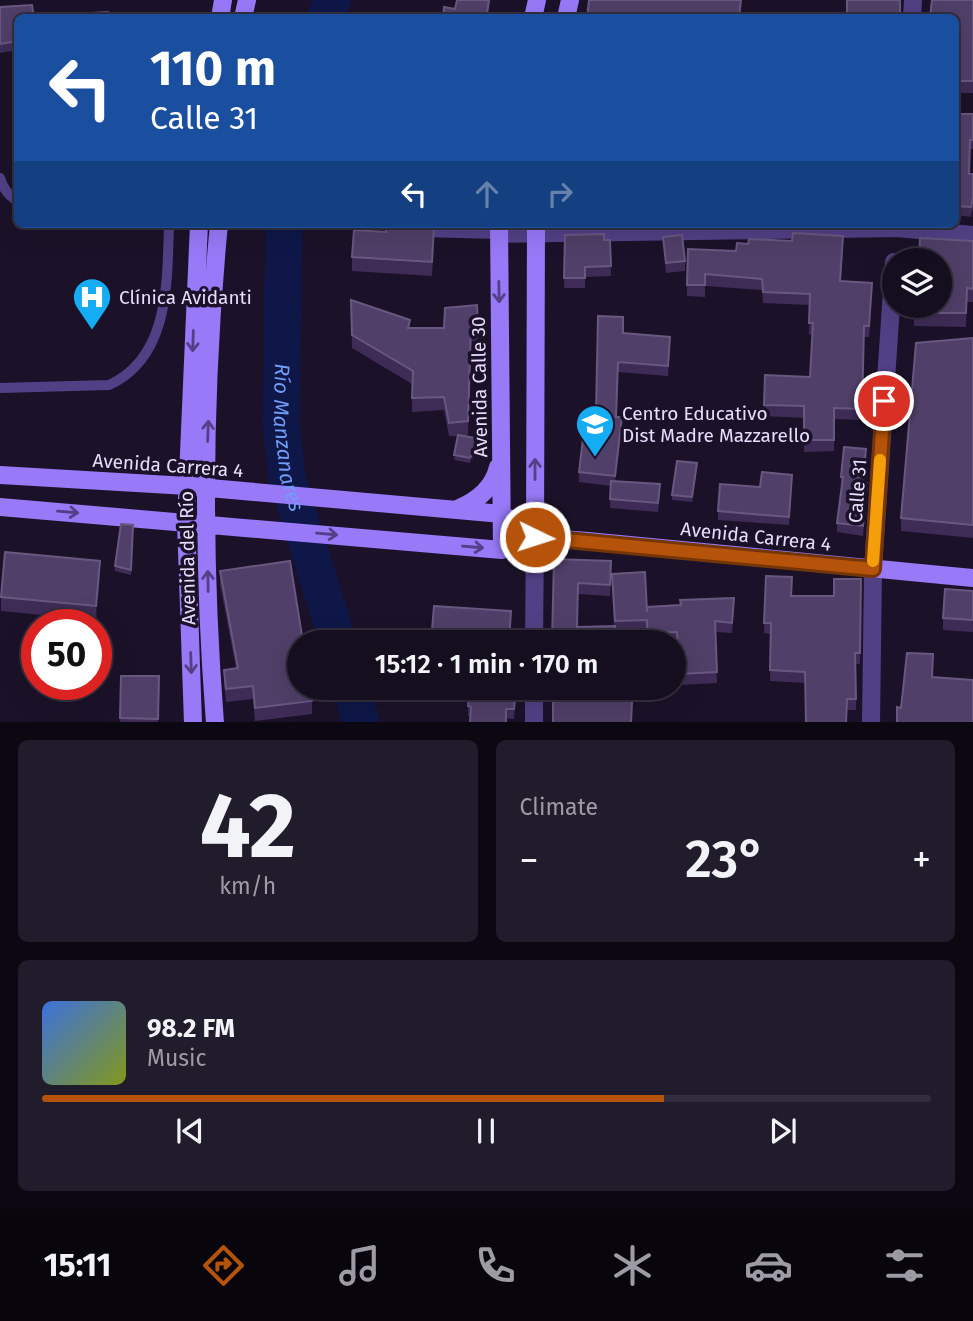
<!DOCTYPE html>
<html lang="en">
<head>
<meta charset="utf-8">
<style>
	:root { --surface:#140e1f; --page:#211c2c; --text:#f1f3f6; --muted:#9d9ca4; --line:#332e3d; --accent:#b45309 }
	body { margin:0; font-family:"Fira Sans",sans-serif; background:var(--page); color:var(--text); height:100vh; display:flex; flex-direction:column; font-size:26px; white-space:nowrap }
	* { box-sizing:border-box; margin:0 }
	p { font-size:23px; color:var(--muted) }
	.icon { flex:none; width:38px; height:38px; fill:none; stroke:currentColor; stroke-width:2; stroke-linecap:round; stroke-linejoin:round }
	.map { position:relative; height:722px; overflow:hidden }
	.sheet { display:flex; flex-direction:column; gap:18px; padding:18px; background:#0b0811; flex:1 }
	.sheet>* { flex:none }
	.top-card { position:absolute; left:14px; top:14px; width:945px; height:214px; border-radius:10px; box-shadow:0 7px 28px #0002,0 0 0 2px var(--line); background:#1a4fa0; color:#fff; overflow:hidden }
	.controls { position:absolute; left:882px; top:248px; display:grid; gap:14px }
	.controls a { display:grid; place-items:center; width:70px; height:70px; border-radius:50%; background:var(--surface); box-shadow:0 7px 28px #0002,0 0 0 2px var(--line); font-size:35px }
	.speed { position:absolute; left:21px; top:609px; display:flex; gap:14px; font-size:35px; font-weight:700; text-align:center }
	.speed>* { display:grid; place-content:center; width:91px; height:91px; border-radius:50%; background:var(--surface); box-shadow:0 7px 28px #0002,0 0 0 2px var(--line); line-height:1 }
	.speed .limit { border:10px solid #d22; background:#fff; color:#111 }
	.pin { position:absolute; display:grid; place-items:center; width:60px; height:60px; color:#fff; margin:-30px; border:4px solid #fff; border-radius:50%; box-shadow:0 2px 7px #0007 }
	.me { position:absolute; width:77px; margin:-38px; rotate:94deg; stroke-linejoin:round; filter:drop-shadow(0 0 5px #0008) }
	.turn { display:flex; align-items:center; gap:24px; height:147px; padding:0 21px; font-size:32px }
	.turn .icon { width:91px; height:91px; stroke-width:2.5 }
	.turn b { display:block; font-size:49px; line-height:60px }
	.lanes { display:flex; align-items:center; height:66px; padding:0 21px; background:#0003; justify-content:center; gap:35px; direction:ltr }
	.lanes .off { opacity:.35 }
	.big { font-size:52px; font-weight:600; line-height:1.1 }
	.sheet .tile { flex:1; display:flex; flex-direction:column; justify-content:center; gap:10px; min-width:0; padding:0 24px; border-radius:10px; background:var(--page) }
	.sheet .dial { align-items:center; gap:0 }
	.dial b { font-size:91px; line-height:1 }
	.song { display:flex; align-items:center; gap:21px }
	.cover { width:84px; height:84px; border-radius:10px; background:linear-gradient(135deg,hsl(220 70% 55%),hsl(70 70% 35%)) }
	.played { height:7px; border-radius:4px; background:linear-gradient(90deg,var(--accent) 70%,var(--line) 70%) }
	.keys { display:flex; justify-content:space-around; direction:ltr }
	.heat { display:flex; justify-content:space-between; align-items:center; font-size:38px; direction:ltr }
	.sheet .tiles { flex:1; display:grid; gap:18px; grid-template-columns:1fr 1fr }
	.tile:last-child { grid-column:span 2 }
	.trip { position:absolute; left:287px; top:630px; width:399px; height:70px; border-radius:35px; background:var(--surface); box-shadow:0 7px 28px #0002,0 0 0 2px var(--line); font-weight:600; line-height:70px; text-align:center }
	.dock { display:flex; height:112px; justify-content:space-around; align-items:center; background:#08060c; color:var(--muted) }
	.dock .icon { width:49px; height:49px }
	.dock .active { color:var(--accent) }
	.dock b { font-size:32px; color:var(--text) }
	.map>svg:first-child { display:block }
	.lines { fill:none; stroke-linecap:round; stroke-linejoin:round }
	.river { stroke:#0e1747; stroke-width:37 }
	.lane { stroke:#524086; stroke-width:10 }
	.street { stroke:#524086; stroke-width:18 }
	.secondary { stroke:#9879f8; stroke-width:18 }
	.wall { fill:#3e2c56 }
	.shaded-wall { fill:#281a3c }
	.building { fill:#503f68; stroke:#68587f; stroke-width:2 }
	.oneway { stroke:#534086 }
	.route-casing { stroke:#753606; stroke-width:18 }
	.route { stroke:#b45309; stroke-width:12 }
	.slow { stroke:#f59e0b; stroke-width:12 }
	.labels { text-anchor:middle; stroke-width:7; stroke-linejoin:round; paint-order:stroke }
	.poi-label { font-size:19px; fill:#e7ddfd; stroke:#1b1229; text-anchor:start }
	.street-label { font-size:19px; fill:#e7ddfd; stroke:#1b1229 }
	.water-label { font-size:21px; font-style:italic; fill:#719cf7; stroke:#1b1229 }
</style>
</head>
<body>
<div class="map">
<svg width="973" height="723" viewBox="0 0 973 723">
	<rect width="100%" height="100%" fill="#1b1229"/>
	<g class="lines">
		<g class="river">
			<path d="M 325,18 L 333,0"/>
			<path id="s1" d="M 284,224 L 281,422 L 287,478 L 338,642"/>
			<path d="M 351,688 L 361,723"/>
		</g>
		<path class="lane" d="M 0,178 C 3,188 8,196 18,201
			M 421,232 L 498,234
			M 0,388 L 109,385 C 170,357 167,282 169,224"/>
		<path class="street" d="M 912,18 L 913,0
			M 498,234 L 897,228 L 973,235
			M 534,642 L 535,537
			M 534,723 L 534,688
			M 871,723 L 873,569 L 894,262"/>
		<path class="secondary" d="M 220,18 L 223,0
			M 243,18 L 247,0
			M 533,18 L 537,0
			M 566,18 L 570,0
			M 499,224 L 502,550
			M 0,475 L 187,486 L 502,514 L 535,537
			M 0,507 L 502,550 L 535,537 L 588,541 L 973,578
			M 457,509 C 477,501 493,489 498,467
			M 535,537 L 536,224
			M 193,723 L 186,522 L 199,224
			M 215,723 C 202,557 203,389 219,224"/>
	</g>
	<path class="wall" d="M 973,0 L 973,93 L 956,93 L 956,18 Z
		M 0,7 L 18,18 L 18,50 L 0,53 Z
		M 956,114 L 973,114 L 973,149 L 970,149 L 970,174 L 973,174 L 973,208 L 971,217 L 956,215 Z
		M 420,224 L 465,224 L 465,226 Z
		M 386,232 L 434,240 L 432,276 L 352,271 L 352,257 Z
		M 565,235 L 610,240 L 611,276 L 585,277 L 585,288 L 564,288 Z
		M 663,237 L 685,261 L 685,271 L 666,273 Z
		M 973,241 L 973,302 L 967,302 L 966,327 L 914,326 L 914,306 Z
		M 748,244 L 843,247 L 841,281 L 872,294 L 869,337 L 864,337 L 862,420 L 834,419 L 834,451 L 804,452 L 804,418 L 764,416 L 765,375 L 810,377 L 813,335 L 809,334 L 810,305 L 763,303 L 762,290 L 705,286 L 705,297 L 687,296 L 687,285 L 736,251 Z
		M 351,300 L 410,328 L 444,328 L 477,305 L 478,342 L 471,341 L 468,435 L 461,435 L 475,455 L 470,463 L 454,460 L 458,436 L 449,436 L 444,410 L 412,412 L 412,384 L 352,348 Z
		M 623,333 L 670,347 L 668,376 L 618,372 L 616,417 L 622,427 L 615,481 L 660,494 L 658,512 L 610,508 L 611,486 L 579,482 L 579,472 L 596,414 Z
		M 973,338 L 973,538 L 901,531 L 901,518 Z
		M 866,458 L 864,482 L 867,492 L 863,536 L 837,532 L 837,523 L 842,487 L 841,477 Z
		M 697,468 L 692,502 L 672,500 L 672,495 Z
		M 792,483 L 789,525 L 718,520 L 718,511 L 760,487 Z
		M 133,525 L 131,575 L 115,571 L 115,566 Z
		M 554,559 L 611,572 L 610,596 L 578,594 L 577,627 L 614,626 L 612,585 L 647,612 L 734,609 L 732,633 L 715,632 L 717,683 L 679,685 L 677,642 L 647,642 L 647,630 L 615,632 L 552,642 Z
		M 220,571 L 312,701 L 312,714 L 255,721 L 253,699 L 226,702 L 224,683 L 224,670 L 236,668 L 220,584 Z
		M 100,575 L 96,620 L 1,611 L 1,597 Z
		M 766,576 L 792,596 L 834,596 L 861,579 L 860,664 L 856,664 L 856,710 L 847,710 L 805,683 L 770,681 L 771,634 L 764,633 Z
		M 973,593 L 973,632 L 943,630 L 943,618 Z
		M 511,625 L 510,642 L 431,642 Z
		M 121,676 L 159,676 L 158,723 L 120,723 Z
		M 516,697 L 514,719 L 468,716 L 468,706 Z"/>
	<path class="shaded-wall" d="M 489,0 L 491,0 L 488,18 L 487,18 Z
		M 622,417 L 622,427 L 615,486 L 615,476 Z
		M 476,438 L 475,455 L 470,463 L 470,458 Z
		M 100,561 L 100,575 L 96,620 L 96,606 Z"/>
	<path class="building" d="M 457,0 L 489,0 L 487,13 L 499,15 L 499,18 L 443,18 L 444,7 L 455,9 Z
		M 589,0 L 741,0 L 739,18 L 587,18 Z
		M 847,0 L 900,0 L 900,18 L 841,18 L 842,14 L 847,14 Z
		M 932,0 L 973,0 L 973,81 L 956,81 L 956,18 L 930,17 Z
		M 32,5 L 34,18 L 18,18 L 18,41 L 0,44 L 0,7 Z
		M 108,12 L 108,18 L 84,18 L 91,17 L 91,13 Z
		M 956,114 L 973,114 L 973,140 L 970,140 L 969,174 L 973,174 L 973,198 L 971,207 L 956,206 Z
		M 386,224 L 415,224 L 417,226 L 434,226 L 432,262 L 352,257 L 354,230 L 386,232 Z
		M 793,233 L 843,236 L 840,281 L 872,283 L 869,326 L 864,326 L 862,409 L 834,408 L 834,440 L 804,440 L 804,406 L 764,405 L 765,375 L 810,377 L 813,323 L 809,323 L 810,294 L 763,292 L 762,279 L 705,274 L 705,285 L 687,285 L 688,249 L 736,251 L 737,243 L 748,244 L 749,239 L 792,241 Z
		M 604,234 L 604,240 L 610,240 L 611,266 L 585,267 L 585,278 L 564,278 L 565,235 Z
		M 682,235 L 685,261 L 666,263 L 663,237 Z
		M 920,238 L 973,241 L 973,289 L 967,288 L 966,313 L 914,313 L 914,306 L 940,306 L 940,261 L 919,261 Z
		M 351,300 L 410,320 L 408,328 L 444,328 L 445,308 L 477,305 L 478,328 L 471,328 L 468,421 L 449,423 L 444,397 L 412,398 L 413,371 L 352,335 Z
		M 598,316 L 623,317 L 623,333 L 670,337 L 668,366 L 618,362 L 616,417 L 622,417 L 615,476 L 579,472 L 586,413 L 596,414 Z
		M 973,338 L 973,525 L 901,518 L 916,343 Z
		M 458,435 L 476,438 L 475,450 L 470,458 L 454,455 Z
		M 844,447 L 866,449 L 863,482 L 867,483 L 863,526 L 837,523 L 843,477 L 841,477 Z
		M 677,461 L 697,463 L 692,497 L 672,495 Z
		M 762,472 L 792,475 L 789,517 L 718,511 L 720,484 L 760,487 Z
		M 611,481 L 660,484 L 658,503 L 610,499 Z
		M 121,524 L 133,525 L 131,570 L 115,566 Z
		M 5,552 L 100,561 L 96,606 L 1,597 Z
		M 554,559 L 611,561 L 610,585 L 578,583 L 577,627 L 615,626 L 615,642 L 552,642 Z
		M 290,561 L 303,642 L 299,642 L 299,688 L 310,688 L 312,701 L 255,708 L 253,686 L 226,689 L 224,670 L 238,668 L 220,571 Z
		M 645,572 L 647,612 L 647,607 L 681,605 L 680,600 L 734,598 L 732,623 L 715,621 L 717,672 L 679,674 L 677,632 L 647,633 L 647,620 L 615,621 L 612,574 Z
		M 766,576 L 792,577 L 791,596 L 834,596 L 834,579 L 861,579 L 860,653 L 855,653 L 856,699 L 847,699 L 846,723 L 806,723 L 805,672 L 770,670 L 771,623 L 764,623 Z
		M 945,589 L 973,591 L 973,620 L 943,618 Z
		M 434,606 L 511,611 L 509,642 L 472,639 L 472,642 L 431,642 Z
		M 907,653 L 933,654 L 932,677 L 973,680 L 973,723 L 897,723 L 897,707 L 901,708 Z
		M 121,676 L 159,676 L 158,719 L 120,718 Z
		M 469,688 L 516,688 L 514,709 L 506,709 L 506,723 L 470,723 L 471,707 L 468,706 Z
		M 559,688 L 625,688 L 626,701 L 632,701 L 631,723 L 553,723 L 553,700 L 559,700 Z"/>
	<defs><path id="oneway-shaft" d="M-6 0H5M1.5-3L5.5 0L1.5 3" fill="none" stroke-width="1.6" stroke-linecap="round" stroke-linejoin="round" transform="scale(1.75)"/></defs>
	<g class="oneway">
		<use href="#oneway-shaft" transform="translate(499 292) rotate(89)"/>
		<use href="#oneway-shaft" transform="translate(193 341) rotate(92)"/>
		<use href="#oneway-shaft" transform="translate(208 431) rotate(-88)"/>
		<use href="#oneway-shaft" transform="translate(535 469) rotate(-90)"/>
		<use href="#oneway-shaft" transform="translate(68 512) rotate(5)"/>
		<use href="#oneway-shaft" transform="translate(327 534) rotate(5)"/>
		<use href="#oneway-shaft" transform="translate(473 547) rotate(5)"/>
		<use href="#oneway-shaft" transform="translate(208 581) rotate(-91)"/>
		<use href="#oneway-shaft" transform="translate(191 663) rotate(88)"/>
	</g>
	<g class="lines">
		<g class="route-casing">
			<path id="route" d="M 535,537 L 873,569 L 884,401"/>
		</g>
		<use href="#route" class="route"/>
		<path class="slow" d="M 873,561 L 880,460"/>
	</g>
	<defs>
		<g id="hospital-pin" transform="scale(2.0125)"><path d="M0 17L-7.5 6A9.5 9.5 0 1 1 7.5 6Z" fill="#14acf2" stroke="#1b1229"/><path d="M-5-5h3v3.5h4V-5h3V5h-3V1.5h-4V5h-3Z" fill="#fff"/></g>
		<g id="school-pin" transform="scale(2.0125)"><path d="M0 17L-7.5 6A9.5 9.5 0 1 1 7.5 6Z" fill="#14acf2" stroke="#1b1229"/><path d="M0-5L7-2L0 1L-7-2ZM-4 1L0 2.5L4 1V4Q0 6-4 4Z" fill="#fff"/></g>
	</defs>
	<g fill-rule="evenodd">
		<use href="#hospital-pin" x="92" y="297"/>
		<use href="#school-pin" x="595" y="424"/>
	</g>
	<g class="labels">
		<g class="poi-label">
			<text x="119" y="304">Clínica Avidanti</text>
			<text x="622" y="420">Centro Educativo<tspan x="622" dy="22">Dist Madre Mazzarello</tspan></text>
		</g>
		<g class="street-label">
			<text transform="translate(479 387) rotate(-91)" y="7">Avenida Calle 30</text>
			<text transform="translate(168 465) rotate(4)" y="7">Avenida Carrera 4</text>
			<text transform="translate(857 491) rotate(-86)" y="7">Calle 31</text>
			<text transform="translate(756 536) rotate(6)" y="7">Avenida Carrera 4</text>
			<text transform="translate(187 558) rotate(-91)" y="7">Avenida del Río</text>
		</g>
		<g class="water-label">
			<text dy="7" stroke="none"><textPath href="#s1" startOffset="214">Río Manzanares</textPath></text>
		</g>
	</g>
</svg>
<div class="controls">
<a><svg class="icon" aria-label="layers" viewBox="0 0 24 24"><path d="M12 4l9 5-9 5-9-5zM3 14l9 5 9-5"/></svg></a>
</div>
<div class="speed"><div class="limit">50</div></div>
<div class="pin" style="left:884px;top:401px;background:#d93025"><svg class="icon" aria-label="arrive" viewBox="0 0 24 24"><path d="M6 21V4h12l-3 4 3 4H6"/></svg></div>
<svg class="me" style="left:535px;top:537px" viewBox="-20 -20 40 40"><circle r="17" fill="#b45309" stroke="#fff" stroke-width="3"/><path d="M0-11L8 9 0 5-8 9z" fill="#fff"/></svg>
<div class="trip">15:12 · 1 min · 170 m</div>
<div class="top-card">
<div class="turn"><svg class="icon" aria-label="left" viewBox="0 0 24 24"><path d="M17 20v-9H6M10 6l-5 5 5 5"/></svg><div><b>110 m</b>Calle 31</div></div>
<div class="lanes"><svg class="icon" aria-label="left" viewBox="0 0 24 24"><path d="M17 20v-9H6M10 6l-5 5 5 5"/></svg><svg class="icon off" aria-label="ahead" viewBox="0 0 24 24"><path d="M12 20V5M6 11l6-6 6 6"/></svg><svg class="icon off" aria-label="right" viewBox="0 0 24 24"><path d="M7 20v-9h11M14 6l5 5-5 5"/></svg></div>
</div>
</div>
<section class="sheet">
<div class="tiles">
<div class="tile dial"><b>42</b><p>km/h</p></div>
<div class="tile"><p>Climate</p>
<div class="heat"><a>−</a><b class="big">23°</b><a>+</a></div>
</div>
<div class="tile">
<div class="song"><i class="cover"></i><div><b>98.2 FM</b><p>Music</p></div></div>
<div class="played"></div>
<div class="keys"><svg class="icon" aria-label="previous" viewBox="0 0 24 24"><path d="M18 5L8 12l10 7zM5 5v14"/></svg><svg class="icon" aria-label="pause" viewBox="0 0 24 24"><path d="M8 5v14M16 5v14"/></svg><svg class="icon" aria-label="next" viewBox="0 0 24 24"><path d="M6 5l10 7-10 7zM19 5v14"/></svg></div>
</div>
</div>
</section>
<nav class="dock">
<b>15:11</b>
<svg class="icon active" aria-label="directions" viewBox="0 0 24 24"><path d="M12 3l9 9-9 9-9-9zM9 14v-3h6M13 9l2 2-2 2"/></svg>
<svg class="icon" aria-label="music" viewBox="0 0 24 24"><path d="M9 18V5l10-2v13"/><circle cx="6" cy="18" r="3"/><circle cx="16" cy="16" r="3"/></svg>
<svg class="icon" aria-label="phone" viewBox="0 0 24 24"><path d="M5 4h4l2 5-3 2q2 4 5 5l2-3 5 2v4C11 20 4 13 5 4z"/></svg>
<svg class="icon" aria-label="climate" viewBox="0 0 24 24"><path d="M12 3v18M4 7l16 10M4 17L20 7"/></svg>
<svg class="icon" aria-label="car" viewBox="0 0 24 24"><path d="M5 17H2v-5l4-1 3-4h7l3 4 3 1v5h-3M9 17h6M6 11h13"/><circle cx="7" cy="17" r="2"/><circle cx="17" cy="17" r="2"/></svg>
<svg class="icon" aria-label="filters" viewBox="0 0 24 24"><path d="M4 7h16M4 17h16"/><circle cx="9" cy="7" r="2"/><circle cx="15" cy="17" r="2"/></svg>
</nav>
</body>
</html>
